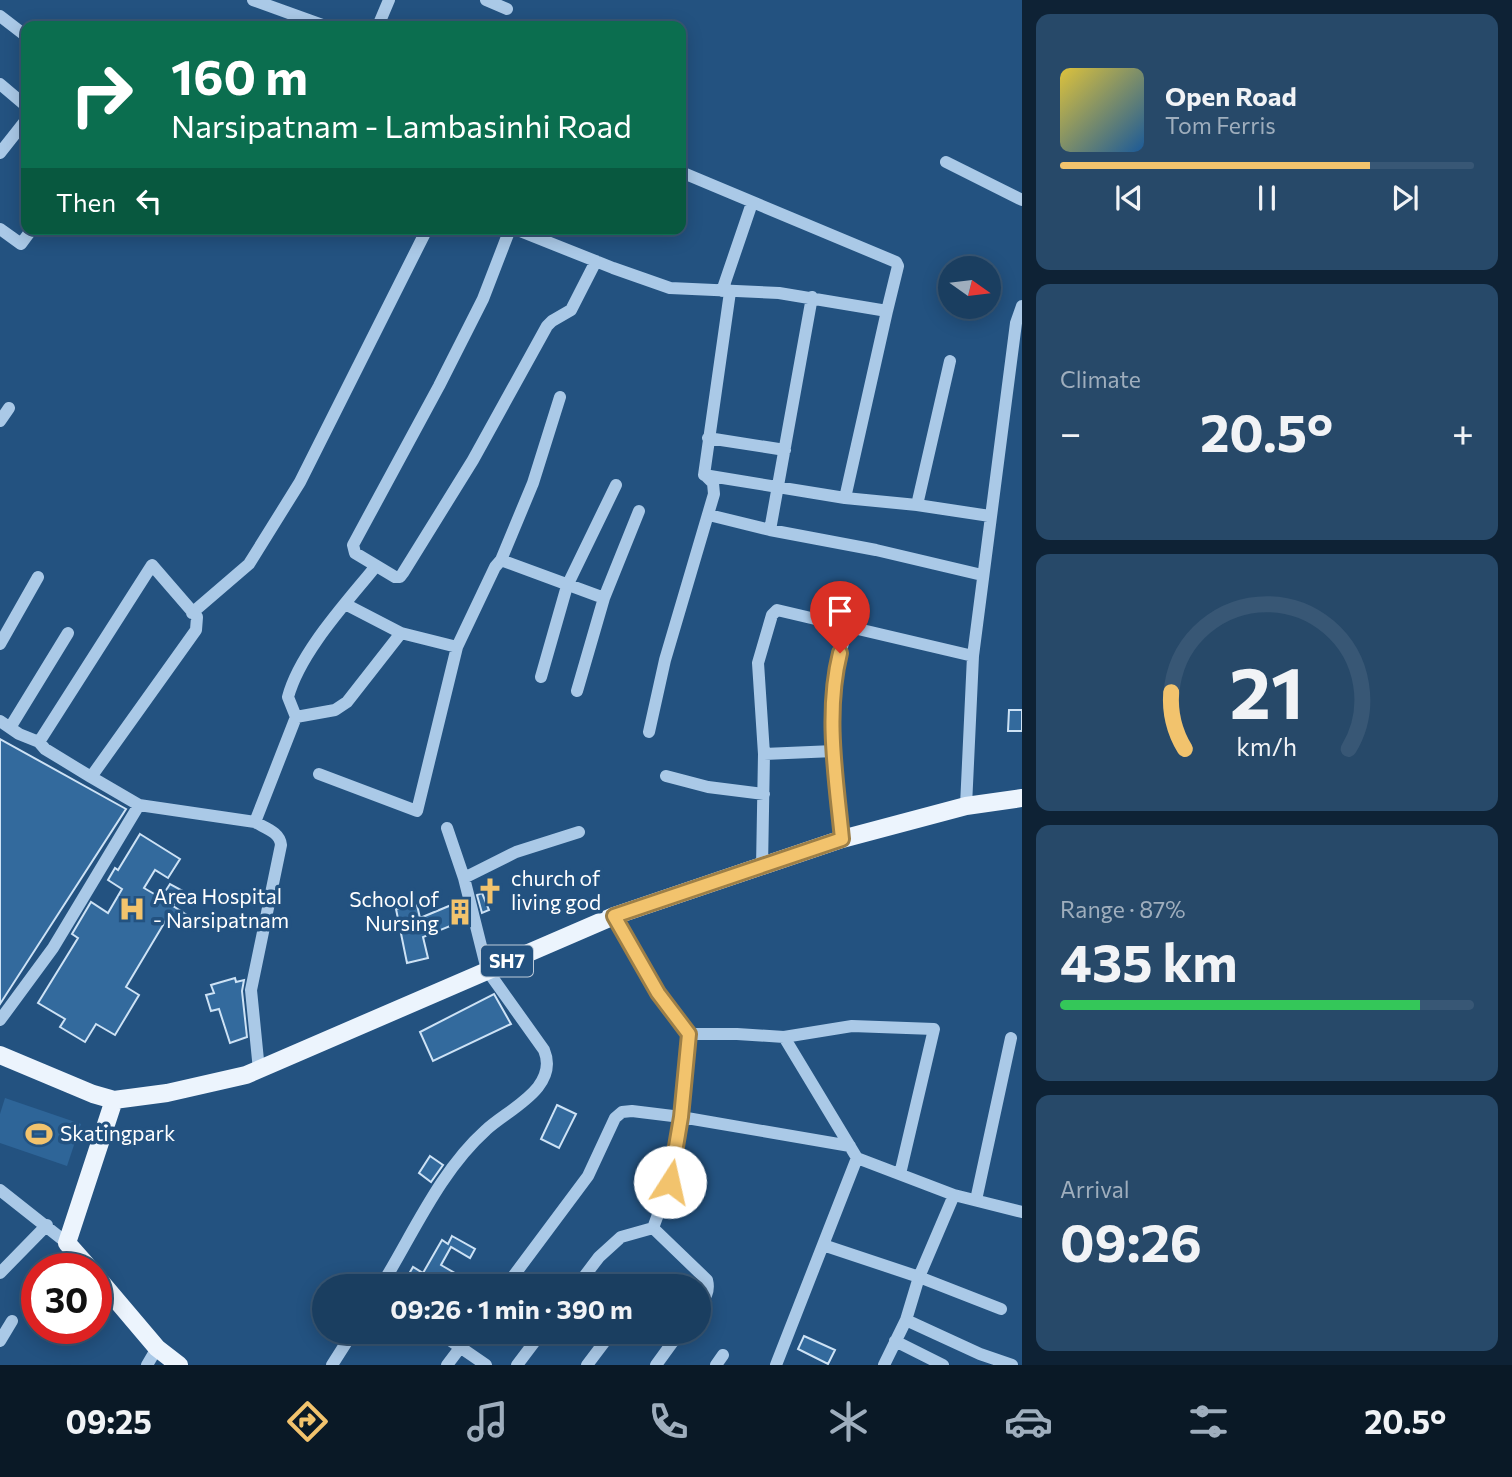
<!DOCTYPE html>
<html lang="en">
<head>
<meta charset="utf-8">
<style>
	:root { --surface:#1a3e60; --page:#274969; --text:#f1f3f6; --muted:#9faebd; --line:#385775; --accent:#f2c36d }
	body { margin:0; font-family:Commissioner,sans-serif; background:var(--page); color:var(--text); height:100vh; display:flex; flex-direction:column; font-size:26px; white-space:nowrap }
	* { box-sizing:border-box; margin:0 }
	p { font-size:23px; color:var(--muted) }
	.icon { flex:none; width:38px; height:38px; fill:none; stroke:currentColor; stroke-width:2; stroke-linecap:round; stroke-linejoin:round }
	.map { position:relative; flex:1; overflow:hidden }
	.sheet { display:flex; flex-direction:column; gap:14px; padding:14px; background:#0e2235; width:490px }
	.sheet>* { flex:none }
	.hud { position:absolute; left:21px; top:21px; width:665px; height:214px; border-radius:14px; box-shadow:0 4px 18px #0003,0 0 0 2px var(--line); background:#0b6e4f; color:#fff; overflow:hidden }
	.needle { width:46px; rotate:104deg }
	.buttons { position:absolute; left:938px; top:256px; display:grid; gap:14px }
	.buttons a { display:grid; place-items:center; width:63px; height:63px; border-radius:50%; background:var(--surface); box-shadow:0 4px 18px #0003,0 0 0 2px var(--line); font-size:35px }
	.speed { position:absolute; left:21px; top:1253px; display:flex; gap:14px; font-size:35px; font-weight:700; text-align:center }
	.speed>* { display:grid; place-content:center; width:91px; height:91px; border-radius:50%; background:var(--surface); box-shadow:0 4px 18px #0003,0 0 0 2px var(--line); line-height:1 }
	.speed .limit { border:10px solid #d22; background:#fff; color:#111 }
	.pin { position:absolute; display:grid; place-items:center; width:60px; height:60px; color:#fff; margin:-72px -30px; border-radius:50% 50% 50% 0; rotate:-45deg; box-shadow:0 0 7px #0007 }
	.pin .icon { rotate:45deg }
	.me { position:absolute; width:77px; margin:-38px; rotate:10deg; stroke-linejoin:round; filter:drop-shadow(0 0 5px #0008) }
	.turn { display:flex; align-items:center; gap:24px; height:147px; padding:0 35px; font-size:32px }
	.turn .icon { width:91px; height:91px; stroke-width:2.5 }
	.turn b { display:block; font-size:49px; line-height:60px }
	.then { display:flex; align-items:center; height:66px; padding:0 35px; background:#0003; gap:14px; font-size:26px }
	.big { font-size:52px; font-weight:700; line-height:1.1 }
	.sheet .widget { flex:1; display:flex; flex-direction:column; justify-content:center; gap:10px; min-width:0; padding:0 24px; border-radius:14px; background:var(--page) }
	.sheet .dial { align-items:center; gap:0 }
	.dial svg { height:182px; overflow:visible; fill:none; stroke:var(--line); stroke-width:7; stroke-linecap:round; text-anchor:middle }
	.dial text { fill:var(--text); stroke:none }
	.song { display:flex; align-items:center; gap:21px }
	.cover { width:84px; height:84px; border-radius:10px; background:linear-gradient(135deg,hsl(50 70% 55%),hsl(210 70% 35%)) }
	.played { height:7px; border-radius:4px; background:linear-gradient(90deg,var(--accent) 75%,var(--line) 75%) }
	.keys { display:flex; justify-content:space-around; direction:ltr }
	.heat { display:flex; justify-content:space-between; align-items:center; font-size:38px; direction:ltr }
	.charge { height:10px; border-radius:5px; background:linear-gradient(90deg,#34c759 87%,var(--line) 0) }
	.trip { position:absolute; left:312px; top:1274px; width:399px; height:70px; border-radius:35px; background:var(--surface); box-shadow:0 4px 18px #0003,0 0 0 2px var(--line); font-weight:700; line-height:70px; text-align:center }
	.dock { display:flex; height:112px; justify-content:space-around; align-items:center; background:#0a1926; color:var(--muted) }
	.dock .icon { width:49px; height:49px }
	.dock .selected { color:var(--accent) }
	.dock b { font-size:32px; color:var(--text) }
	main { display:flex; flex:1; min-height:0 }
	.map>svg:first-child { display:block }
	.green { fill:#2e6598 }
	.building { fill:#336a9d; stroke:#cde2f5; stroke-width:2 }
	.lines { fill:none; stroke-linecap:round; stroke-linejoin:round }
	.minor { stroke:#aac9e7; stroke-width:12 }
	.major { stroke:#ecf4fd; stroke-width:18 }
	.route-casing { stroke:#9d7f47; stroke-width:18 }
	.route { stroke:#f2c36d; stroke-width:12 }
	.labels { text-anchor:middle; stroke-width:7; stroke-linejoin:round; paint-order:stroke }
	.shield { fill:#235280; stroke:#bdcbd9; stroke-width:2 }
	.shield-label { font-size:19px; font-weight:bold; fill:#fff }
	.poi-label { font-size:21px; fill:#fff; stroke:#235280; text-anchor:start }
</style>
</head>
<body>
<main>
<div class="map">
<svg width="1022" height="1365" viewBox="0 0 1022 1365">
	<rect width="100%" height="100%" fill="#235280"/>
	<path class="green" d="M 5,1098 L 81,1124 L 67,1166 L 0,1143 L 0,1114 Z"/>
	<path class="building" d="M 1009,710 L 1022,710 L 1022,731 L 1008,731 Z
		M 0,739 L 126,809 L 0,1004 Z
		M 140,834 L 180,859 L 168,878 L 155,870 L 144,888 L 161,898 L 170,884 L 183,891 L 173,906 L 187,915 L 183,923 L 169,915 L 126,987 L 139,995 L 115,1035 L 96,1024 L 85,1042 L 60,1027 L 65,1019 L 38,1003 L 78,938 L 72,934 L 91,902 L 108,913 L 122,889 L 108,880 L 115,868 L 118,870 Z
		M 482,893 L 489,910 L 482,913 L 477,895 Z
		M 461,901 L 465,920 L 423,937 L 428,958 L 407,963 L 396,909 L 417,905 L 420,918 Z
		M 235,978 L 236,982 L 244,980 L 242,991 L 247,1037 L 230,1043 L 219,1009 L 211,1011 L 206,995 L 214,993 L 211,985 Z
		M 494,994 L 511,1024 L 433,1061 L 420,1032 Z
		M 557,1105 L 576,1114 L 559,1148 L 541,1139 Z
		M 430,1156 L 443,1165 L 431,1182 L 419,1173 Z
		M 452,1236 L 475,1249 L 470,1258 L 451,1247 L 441,1265 L 460,1276 L 454,1286 L 418,1286 L 406,1279 L 413,1267 L 423,1273 L 442,1240 L 448,1244 Z
		M 804,1336 L 835,1350 L 828,1364 L 798,1349 Z"/>
	<g class="lines">
		<path class="minor" d="M 253,0 L 325,26
			M 486,0 L 507,9
			M 0,16 L 26,36
			M 378,26 L 389,0
			M 0,84 L 26,106
			M 0,153 L 26,120
			M 946,162 L 1022,200
			M 681,172 L 896,262 L 898,266 L 887,311
			M 0,229 L 21,244 L 32,229
			M 510,229 L 483,299 L 439,386 L 353,545 L 355,553 L 395,577 L 400,577 L 403,573 L 473,460 L 547,326 L 552,321 L 571,310 L 596,261
			M 515,229 L 613,268 L 670,288 L 779,293 L 887,311 L 845,498 L 917,505 L 990,516
			M 722,291 L 752,203
			M 730,292 L 704,475 L 845,498
			M 0,421 L 9,408
			M 708,438 L 785,450
			M 917,505 L 950,361
			M 709,515 L 770,530 L 876,550 L 982,575
			M 770,530 L 812,297
			M 501,560 L 604,598
			M 345,604 L 401,633 L 457,647
			M 192,613 L 249,564 L 300,482 L 427,229
			M 0,644 L 38,577
			M 541,677 L 567,586 L 616,485
			M 577,691 L 604,598 L 639,511
			M 296,717 L 335,710 L 347,702 L 401,633
			M 0,721 L 19,734 L 39,742 L 45,749 L 91,777
			M 11,726 L 68,633
			M 649,732 L 665,660 L 714,494 L 713,483 L 705,475
			M 39,742 L 152,565 L 197,617 L 196,630 L 91,777 L 139,805 L 255,822
			M 764,754 L 834,751
			M 319,774 L 417,811 L 457,647 L 495,567 L 501,560 L 533,483 L 560,397
			M 666,776 L 708,787 L 764,794
			M 966,806 L 973,656 L 1016,323 L 1022,306
			M 842,839 L 834,751 L 834,679 L 847,627
			M 762,867 L 764,754 L 758,663 L 772,615 L 777,610 L 973,656
			M 464,878 L 516,852 L 579,832
			M 614,916 L 658,993 L 689,1034 L 737,1034 L 784,1037 L 857,1158 L 954,1195 L 1022,1212
			M 0,1020 L 53,948 L 139,805
			M 784,1037 L 852,1026 L 934,1029 L 900,1174
			M 259,1070 L 251,990 L 281,845 C 280,832 265,828 255,822 L 296,717 L 288,697 C 300,652 347,602 376,566
			M 0,1190 L 67,1243
			M 976,1200 L 1011,1038
			M 653,1228 L 670,1182 L 681,1117 L 689,1034
			M 653,1228 L 707,1280 C 710,1292 705,1298 698,1307
			M 823,1245 L 919,1277 L 1001,1309
			M 0,1273 L 47,1225
			M 381,1286 C 413,1234 440,1171 486,1130 C 507,1110 560,1088 544,1050 L 487,970 L 464,878 L 447,828
			M 506,1286 L 588,1176 L 615,1118 L 622,1112 L 632,1111 L 681,1117 L 850,1146
			M 577,1286 L 599,1257 L 621,1237 L 653,1228
			M 646,1286 L 647,1285
			M 906,1320 L 980,1354 L 1012,1365
			M 438,1332 L 486,1365
			M 0,1341 L 12,1321
			M 895,1341 L 943,1365
			M 147,1365 L 157,1348
			M 332,1365 L 353,1332
			M 447,1365 L 472,1332
			M 517,1365 L 542,1332
			M 587,1365 L 612,1332
			M 656,1365 L 680,1332
			M 716,1365 L 723,1355
			M 776,1365 L 857,1158
			M 884,1365 L 906,1320 L 919,1277 L 954,1195"/>
		<path class="major" d="M 0,1055 L 93,1094 L 114,1100 L 167,1093 L 246,1075 L 614,916 L 842,839 L 966,806 L 1022,798
			M 90,1269 L 67,1243 L 114,1100
			M 96,1276 L 157,1348 L 179,1365"/>
	</g>
	<g class="lines">
		<g class="route-casing">
			<path id="route" d="M 670,1182 L 681,1117 L 689,1034 L 658,993 L 614,916 L 842,839 C 836,778 825,713 840,653"/>
		</g>
		<use href="#route" class="route"/>
	</g>
	<defs>
		<g id="church-bare" transform="scale(2.1)"><path d="M-1.2-6h2.4v3.5h3.3v2.4h-3.3V6h-2.4V-.1h-3.3v-2.4h3.3Z" fill="#f2c36d" stroke="#235280" stroke-width="2.5" paint-order="stroke"/></g>
		<g id="hospital-bare" transform="scale(2.1)"><path d="M-5-5h3v3.5h4V-5h3V5h-3V1.5h-4V5h-3Z" fill="#f2c36d" stroke="#235280" stroke-width="2.5" paint-order="stroke"/></g>
		<g id="building-bare" transform="scale(2.1)"><path d="M-4-6H4V6H1V3H-1V6H-4ZM-2.5-4.3h1.7v1.8h-1.7ZM.8-4.3h1.7v1.8H.8ZM-2.5-1h1.7V.8h-1.7ZM.8-1h1.7V.8H.8Z" fill="#f2c36d" stroke="#235280" stroke-width="2.5" paint-order="stroke"/></g>
		<g id="stadium-bare" transform="scale(2.1)"><path d="M0-5a6.5 5 0 1 0 0 10a6.5 5 0 1 0 0-10ZM-3.5-1.8h7v3.6h-7Z" fill="#f2c36d" stroke="#235280" stroke-width="2.5" paint-order="stroke"/></g>
	</defs>
	<g fill-rule="evenodd">
		<use href="#church-bare" x="490" y="891"/>
		<use href="#hospital-bare" x="132" y="909"/>
		<use href="#building-bare" x="460" y="912"/>
		<use href="#stadium-bare" x="39" y="1134"/>
	</g>
	<g class="labels">
		<rect class="shield" x="481" y="945.5" width="52" height="31" rx="5"/>
		<g class="shield-label">
			<text x="507" y="968">SH7</text>
		</g>
		<g class="poi-label">
			<text x="511" y="886">church of<tspan x="511" dy="24">living god</tspan></text>
			<text x="153" y="904">Area Hospital<tspan x="153" dy="24">- Narsipatnam</tspan></text>
			<text x="439" y="907" text-anchor="end">School of<tspan x="439" dy="24">Nursing</tspan></text>
			<text x="60" y="1141">Skatingpark</text>
		</g>
	</g>
</svg>
<div class="buttons">
<a><svg class="needle" viewBox="-14 -14 28 28"><path d="M0-13l5 13h-10z" fill="#e53935"/><path d="M0 13l5-13h-10z" fill="#9faebd"/></svg></a>
</div>
<div class="speed"><div class="limit">30</div></div>
<div class="pin" style="left:840px;top:653px;background:#d93025"><svg class="icon" aria-label="arrive" viewBox="0 0 24 24"><path d="M6 21V4h12l-3 4 3 4H6"/></svg></div>
<svg class="me" style="left:670px;top:1182px" viewBox="-20 -20 40 40"><circle r="19" fill="#fff"/><path d="M0-13L10 11 0 6-10 11z" fill="#f2c36d"/></svg>
<div class="trip">09:26 · 1 min · 390 m</div>
<div class="hud">
<div class="turn"><svg class="icon" aria-label="right" viewBox="0 0 24 24"><path d="M7 20v-9h11M14 6l5 5-5 5"/></svg><div><b>160 m</b>Narsipatnam - Lambasinhi Road</div></div>
<div class="then">Then<svg class="icon" aria-label="left" viewBox="0 0 24 24"><path d="M17 20v-9H6M10 6l-5 5 5 5"/></svg></div>
</div>
</div>
<section class="sheet">
<div class="widget">
<div class="song"><i class="cover"></i><div><b>Open Road</b><p>Tom Ferris</p></div></div>
<div class="played"></div>
<div class="keys"><svg class="icon" aria-label="previous" viewBox="0 0 24 24"><path d="M18 5L8 12l10 7zM5 5v14"/></svg><svg class="icon" aria-label="pause" viewBox="0 0 24 24"><path d="M8 5v14M16 5v14"/></svg><svg class="icon" aria-label="next" viewBox="0 0 24 24"><path d="M6 5l10 7-10 7zM19 5v14"/></svg></div>
</div>
<div class="widget"><p>Climate</p>
<div class="heat"><a>−</a><b class="big">20.5°</b><a>+</a></div>
</div>
<div class="widget dial"><svg viewBox="0 0 100 80">
<path d="M14 69A42 42 0 1 1 86 69"/>
<path d="M14 69A42 42 0 0 1 8 44" stroke="#f2c36d"/>
<text x="50" y="56" font-size="32" font-weight="700">21</text>
<text x="50" y="72" font-size="11">km/h</text>
</svg></div>
<div class="widget"><p>Range · 87%</p><b class="big">435 km</b><div class="charge"></div></div>
<div class="widget"><p>Arrival</p><b class="big">09:26</b></div>
</section>
</main>
<nav class="dock">
<b>09:25</b>
<svg class="icon selected" aria-label="directions" viewBox="0 0 24 24"><path d="M12 3l9 9-9 9-9-9zM9 14v-3h6M13 9l2 2-2 2"/></svg>
<svg class="icon" aria-label="music" viewBox="0 0 24 24"><path d="M9 18V5l10-2v13"/><circle cx="6" cy="18" r="3"/><circle cx="16" cy="16" r="3"/></svg>
<svg class="icon" aria-label="phone" viewBox="0 0 24 24"><path d="M5 4h4l2 5-3 2q2 4 5 5l2-3 5 2v4C11 20 4 13 5 4z"/></svg>
<svg class="icon" aria-label="climate" viewBox="0 0 24 24"><path d="M12 3v18M4 7l16 10M4 17L20 7"/></svg>
<svg class="icon" aria-label="car" viewBox="0 0 24 24"><path d="M5 17H2v-5l4-1 3-4h7l3 4 3 1v5h-3M9 17h6M6 11h13"/><circle cx="7" cy="17" r="2"/><circle cx="17" cy="17" r="2"/></svg>
<svg class="icon" aria-label="filters" viewBox="0 0 24 24"><path d="M4 7h16M4 17h16"/><circle cx="9" cy="7" r="2"/><circle cx="15" cy="17" r="2"/></svg>
<b>20.5°</b>
</nav>
</body>
</html>
